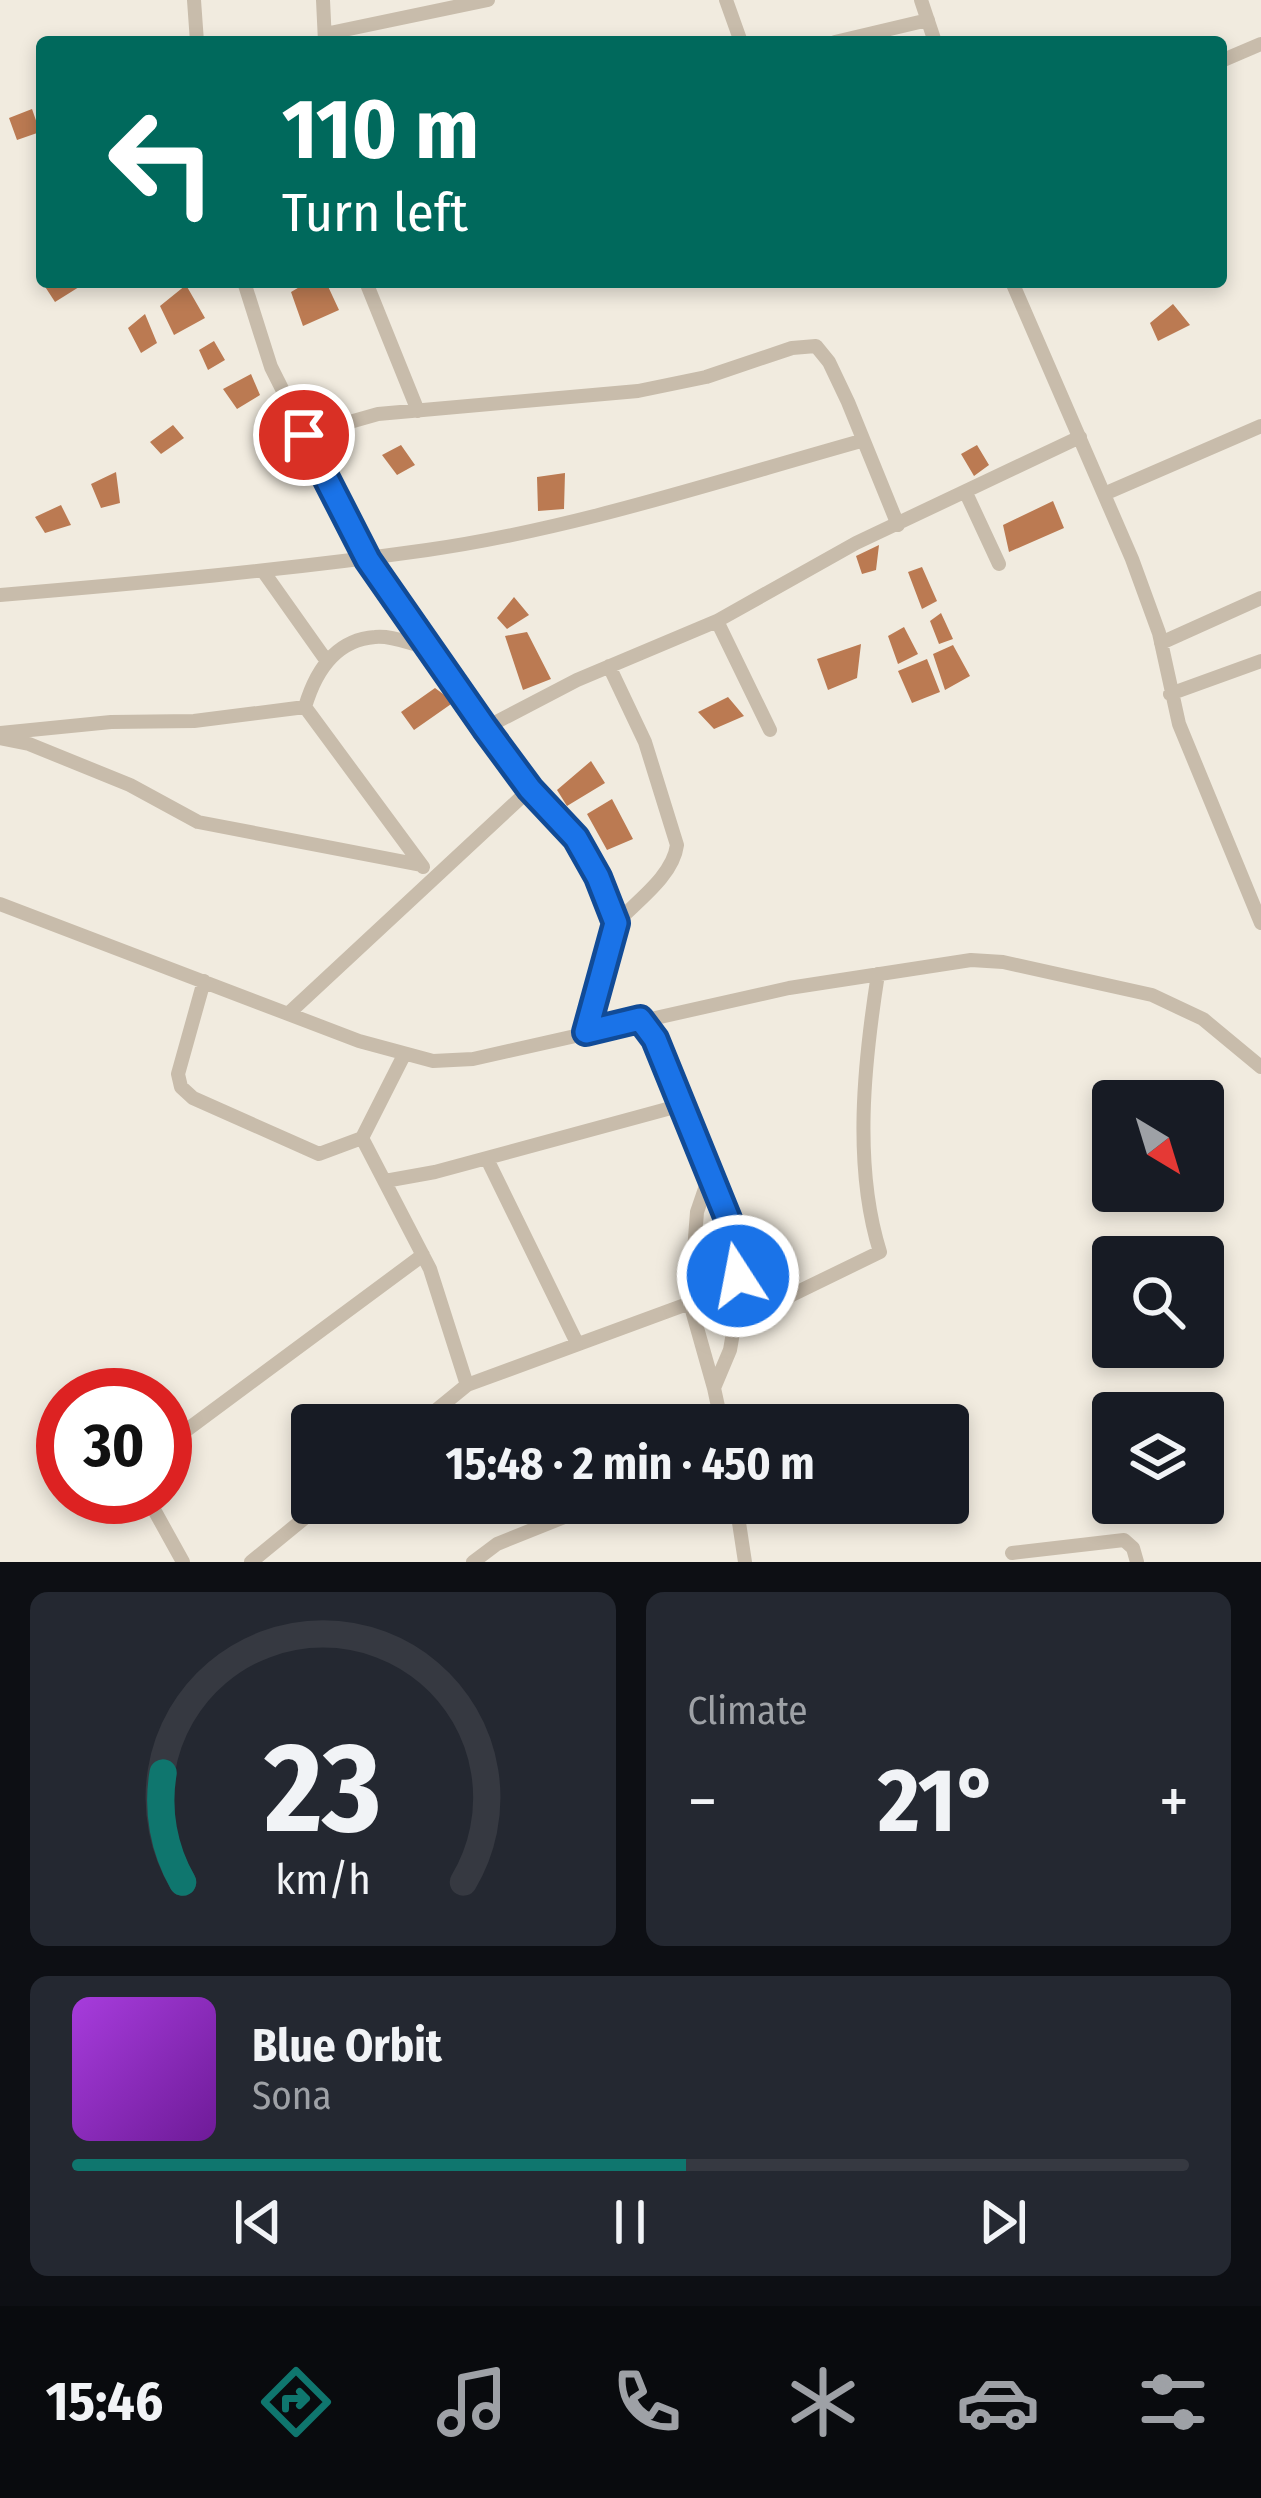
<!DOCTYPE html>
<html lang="en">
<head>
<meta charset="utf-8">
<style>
	:root { --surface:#171b24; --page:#242831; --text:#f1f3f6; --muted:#9ea1a6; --line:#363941; --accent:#0f766e }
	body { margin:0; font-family:"Fira Sans Condensed",sans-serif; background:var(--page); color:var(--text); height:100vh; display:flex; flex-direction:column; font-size:45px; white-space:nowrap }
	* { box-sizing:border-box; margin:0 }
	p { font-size:39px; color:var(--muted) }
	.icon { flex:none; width:66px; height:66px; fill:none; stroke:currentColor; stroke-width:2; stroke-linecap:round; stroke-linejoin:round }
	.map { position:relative; height:1562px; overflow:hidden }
	.sheet { display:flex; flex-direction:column; gap:30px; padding:30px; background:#0d0f14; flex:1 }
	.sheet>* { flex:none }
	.hud { position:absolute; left:36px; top:36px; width:1191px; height:252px; border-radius:12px; box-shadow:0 6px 18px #0003; background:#00695c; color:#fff; overflow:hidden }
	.needle { width:78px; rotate:142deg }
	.fabs { position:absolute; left:1092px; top:1080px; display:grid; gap:24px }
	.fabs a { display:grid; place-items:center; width:132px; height:132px; border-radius:12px; background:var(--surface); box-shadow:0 6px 18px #0003; font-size:60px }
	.speed { position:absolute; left:36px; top:1368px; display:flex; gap:24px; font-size:60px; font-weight:700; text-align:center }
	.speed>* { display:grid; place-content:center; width:156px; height:156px; border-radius:50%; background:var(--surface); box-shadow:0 6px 18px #0003; line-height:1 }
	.speed .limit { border:18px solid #d22; background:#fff; color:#111 }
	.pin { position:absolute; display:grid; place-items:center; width:102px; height:102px; color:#fff; margin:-51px; border:6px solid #fff; border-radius:50%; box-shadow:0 3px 12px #0007 }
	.me { position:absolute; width:132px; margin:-66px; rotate:349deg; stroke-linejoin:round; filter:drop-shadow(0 0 9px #0008) }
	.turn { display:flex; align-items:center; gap:42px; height:252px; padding:0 48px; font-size:54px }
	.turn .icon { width:156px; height:156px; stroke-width:2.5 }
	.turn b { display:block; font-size:84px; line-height:102px }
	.big { font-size:90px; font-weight:700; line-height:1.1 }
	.sheet .card { flex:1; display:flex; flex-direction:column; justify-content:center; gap:18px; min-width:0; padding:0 42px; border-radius:18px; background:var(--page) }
	.sheet .dial { align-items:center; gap:0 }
	.dial svg { height:312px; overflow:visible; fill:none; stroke:var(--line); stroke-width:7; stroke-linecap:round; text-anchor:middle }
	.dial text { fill:var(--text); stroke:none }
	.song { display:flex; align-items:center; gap:36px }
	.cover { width:144px; height:144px; border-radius:18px; background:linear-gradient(135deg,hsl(280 70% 55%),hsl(280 70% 35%)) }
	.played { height:12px; border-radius:6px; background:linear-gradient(90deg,var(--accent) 55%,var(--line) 55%) }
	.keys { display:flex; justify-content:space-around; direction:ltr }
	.heat { display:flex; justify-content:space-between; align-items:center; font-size:66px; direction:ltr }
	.sheet .tiles { flex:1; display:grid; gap:30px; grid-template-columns:1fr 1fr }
	.card:last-child { grid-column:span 2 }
	.trip { position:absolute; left:291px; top:1404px; width:678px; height:120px; border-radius:12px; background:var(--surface); box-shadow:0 6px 18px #0003; font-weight:700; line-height:120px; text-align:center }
	.tabs { display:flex; height:192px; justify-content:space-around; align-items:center; background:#090b0e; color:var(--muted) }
	.tabs .icon { width:84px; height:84px }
	.tabs .active { color:var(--accent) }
	.tabs b { font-size:54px; color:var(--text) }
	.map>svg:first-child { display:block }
	.building { fill:#bb7a52 }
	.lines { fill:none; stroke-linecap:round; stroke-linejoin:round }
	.minor { stroke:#c8bcab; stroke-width:14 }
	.route-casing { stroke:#114b97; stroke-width:30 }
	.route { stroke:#1a73e8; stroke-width:21 }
</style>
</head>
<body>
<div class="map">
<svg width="1261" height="1562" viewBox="0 0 1261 1562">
	<rect width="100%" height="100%" fill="#f1ebdf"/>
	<path class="building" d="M 32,109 L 40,132 L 17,140 L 9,118 Z
		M 42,282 L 76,282 L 79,287 L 55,302 Z
		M 308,282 L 326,282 L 339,310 L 303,326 L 291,292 Z
		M 186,285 L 205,318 L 174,335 L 160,306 Z
		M 1173,304 L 1190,325 L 1158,341 L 1150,323 Z
		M 145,314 L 157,343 L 141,353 L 128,328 Z
		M 214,341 L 225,360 L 208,370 L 199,350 Z
		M 251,374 L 260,395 L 237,409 L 223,389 Z
		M 173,425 L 184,438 L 161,454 L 150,442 Z
		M 401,445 L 415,465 L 397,475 L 382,455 Z
		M 977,445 L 989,465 L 974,476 L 961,454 Z
		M 116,472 L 120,503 L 101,508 L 91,484 Z
		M 565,473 L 564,509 L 538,511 L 537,477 Z
		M 1053,501 L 1064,528 L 1009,552 L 1003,525 Z
		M 61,505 L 71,525 L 45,533 L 35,517 Z
		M 879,545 L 876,570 L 862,574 L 856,556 Z
		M 922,567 L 937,601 L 922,609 L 908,572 Z
		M 514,597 L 529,615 L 507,629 L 497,618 Z
		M 941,613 L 953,639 L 939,644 L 930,621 Z
		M 904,627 L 918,654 L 898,664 L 888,636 Z
		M 527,632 L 551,679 L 523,690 L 505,636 Z
		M 861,644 L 857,678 L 828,690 L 817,659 Z
		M 953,645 L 970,676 L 945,690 L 933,654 Z
		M 927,659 L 940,692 L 912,703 L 898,671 Z
		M 435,688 L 454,702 L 414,730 L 401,712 Z
		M 728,697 L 744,716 L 714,729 L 698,712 Z
		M 591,761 L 605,783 L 567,806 L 557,790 Z
		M 612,799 L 633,839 L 607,850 L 587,814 Z"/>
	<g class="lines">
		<path class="minor" d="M 194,0 L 197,42
			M 323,0 L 325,42
			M 726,0 L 741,42
			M 921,0 L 935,42
			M 325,34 L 488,0
			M 835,42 L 928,20
			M 1221,61 L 1261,44
			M 244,282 L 271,367 L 368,560 L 500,748 L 576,838 L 598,877 L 616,923 L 586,1032
			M 366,282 L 418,411
			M 1012,282 L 1132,559 L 1159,633 L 1179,724 L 1261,923
			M 304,435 L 378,414 L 638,391 L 706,377 L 792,348 L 816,346 L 829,362 L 848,402 L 898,525
			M 1111,491 L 1261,426
			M 966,493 L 999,564
			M 263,571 L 326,660
			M 0,595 C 143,583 285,570 427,550 C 574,529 718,481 861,441
			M 717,621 L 770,730
			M 1161,643 L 1261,598
			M 609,666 L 645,742 L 677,845 C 673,876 637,901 616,923
			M 1170,694 L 1261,661
			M 305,707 L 423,867
			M 305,707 C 315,673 334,640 375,637 C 394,635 414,646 432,648
			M 485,728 L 577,680 L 717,621 L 856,543 L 1080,437
			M 0,733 L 111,722 L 194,721 L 305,707
			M 0,738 L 29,744 L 130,785 L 198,822 L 421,865
			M 0,904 L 359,1041 L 433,1061 L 473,1059 L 789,988 L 971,960 L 1003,962 L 1152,995 L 1203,1019 L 1261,1067
			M 204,981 L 178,1074 L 181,1087 L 193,1098 L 319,1154 L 362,1138 L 404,1055
			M 288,1014 L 530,789
			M 640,1019 L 655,1039 L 736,1247 L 739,1298 L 730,1350 L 714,1388 L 722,1425
			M 362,1138 L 430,1269 L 467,1385
			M 487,1159 L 577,1343
			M 710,1174 L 697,1212 L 690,1303 L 714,1388
			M 385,1181 L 435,1172 L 682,1105
			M 734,1323 L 880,1252 C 853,1166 864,1063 878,974
			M 418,1425 L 467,1385 L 690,1303
			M 165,1446 L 423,1255
			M 147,1497 L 183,1562
			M 736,1503 L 745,1562
			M 1012,1553 L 1124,1540 L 1133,1548 L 1137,1562
			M 251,1562 L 323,1503
			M 473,1562 L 497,1544 L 599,1503"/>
	</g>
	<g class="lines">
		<g class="route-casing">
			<path id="route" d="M 304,435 L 368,560 L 485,728 L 530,789 L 576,838 L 598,877 L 616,923 L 586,1032 L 640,1019 L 655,1039 L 728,1219 L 738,1276"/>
		</g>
		<use href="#route" class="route"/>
	</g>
</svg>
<div class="fabs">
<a><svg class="needle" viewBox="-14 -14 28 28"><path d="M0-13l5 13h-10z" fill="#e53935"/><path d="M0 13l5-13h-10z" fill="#9ea1a6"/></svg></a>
<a><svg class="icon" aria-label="search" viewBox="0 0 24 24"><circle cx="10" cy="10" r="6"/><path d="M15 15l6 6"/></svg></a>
<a><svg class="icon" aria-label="layers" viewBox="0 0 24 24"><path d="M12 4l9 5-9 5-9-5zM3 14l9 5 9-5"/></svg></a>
</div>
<div class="speed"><div class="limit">30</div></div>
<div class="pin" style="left:304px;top:435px;background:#d93025"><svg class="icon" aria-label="arrive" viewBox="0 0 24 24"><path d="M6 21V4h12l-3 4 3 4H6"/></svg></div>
<svg class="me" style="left:738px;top:1276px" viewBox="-20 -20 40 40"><circle r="17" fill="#1a73e8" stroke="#fff" stroke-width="3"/><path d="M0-11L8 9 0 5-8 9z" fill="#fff"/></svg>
<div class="trip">15:48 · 2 min · 450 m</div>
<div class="hud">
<div class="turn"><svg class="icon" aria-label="left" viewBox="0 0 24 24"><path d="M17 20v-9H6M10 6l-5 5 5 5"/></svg><div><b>110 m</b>Turn left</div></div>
</div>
</div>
<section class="sheet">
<div class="tiles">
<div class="card dial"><svg viewBox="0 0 100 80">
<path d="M14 69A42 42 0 1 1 86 69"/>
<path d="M14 69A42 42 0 0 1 9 41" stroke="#0f766e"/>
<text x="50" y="56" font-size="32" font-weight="700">23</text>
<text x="50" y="72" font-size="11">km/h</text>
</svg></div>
<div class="card"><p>Climate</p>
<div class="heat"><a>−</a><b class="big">21°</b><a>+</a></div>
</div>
<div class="card">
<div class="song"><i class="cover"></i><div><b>Blue Orbit</b><p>Sona</p></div></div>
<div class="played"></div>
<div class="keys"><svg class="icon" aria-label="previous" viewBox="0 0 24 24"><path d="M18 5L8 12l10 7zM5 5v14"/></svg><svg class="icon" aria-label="pause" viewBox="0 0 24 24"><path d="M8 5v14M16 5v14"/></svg><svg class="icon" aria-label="next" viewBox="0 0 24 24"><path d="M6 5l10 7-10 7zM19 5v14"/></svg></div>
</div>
</div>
</section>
<nav class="tabs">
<b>15:46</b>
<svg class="icon active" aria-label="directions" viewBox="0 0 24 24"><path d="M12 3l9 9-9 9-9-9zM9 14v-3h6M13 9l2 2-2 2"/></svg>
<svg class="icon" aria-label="music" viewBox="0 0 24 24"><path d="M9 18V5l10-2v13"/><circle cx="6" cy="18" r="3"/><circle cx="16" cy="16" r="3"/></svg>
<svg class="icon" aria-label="phone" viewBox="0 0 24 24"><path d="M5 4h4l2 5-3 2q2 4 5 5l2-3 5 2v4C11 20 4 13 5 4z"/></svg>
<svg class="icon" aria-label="climate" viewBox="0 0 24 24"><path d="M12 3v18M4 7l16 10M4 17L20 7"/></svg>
<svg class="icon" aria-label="car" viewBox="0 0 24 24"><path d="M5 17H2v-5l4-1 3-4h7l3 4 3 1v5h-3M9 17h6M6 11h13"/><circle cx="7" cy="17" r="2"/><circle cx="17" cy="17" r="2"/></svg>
<svg class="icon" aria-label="filters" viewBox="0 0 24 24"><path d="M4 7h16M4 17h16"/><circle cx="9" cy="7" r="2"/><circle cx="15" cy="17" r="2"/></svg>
</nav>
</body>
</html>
